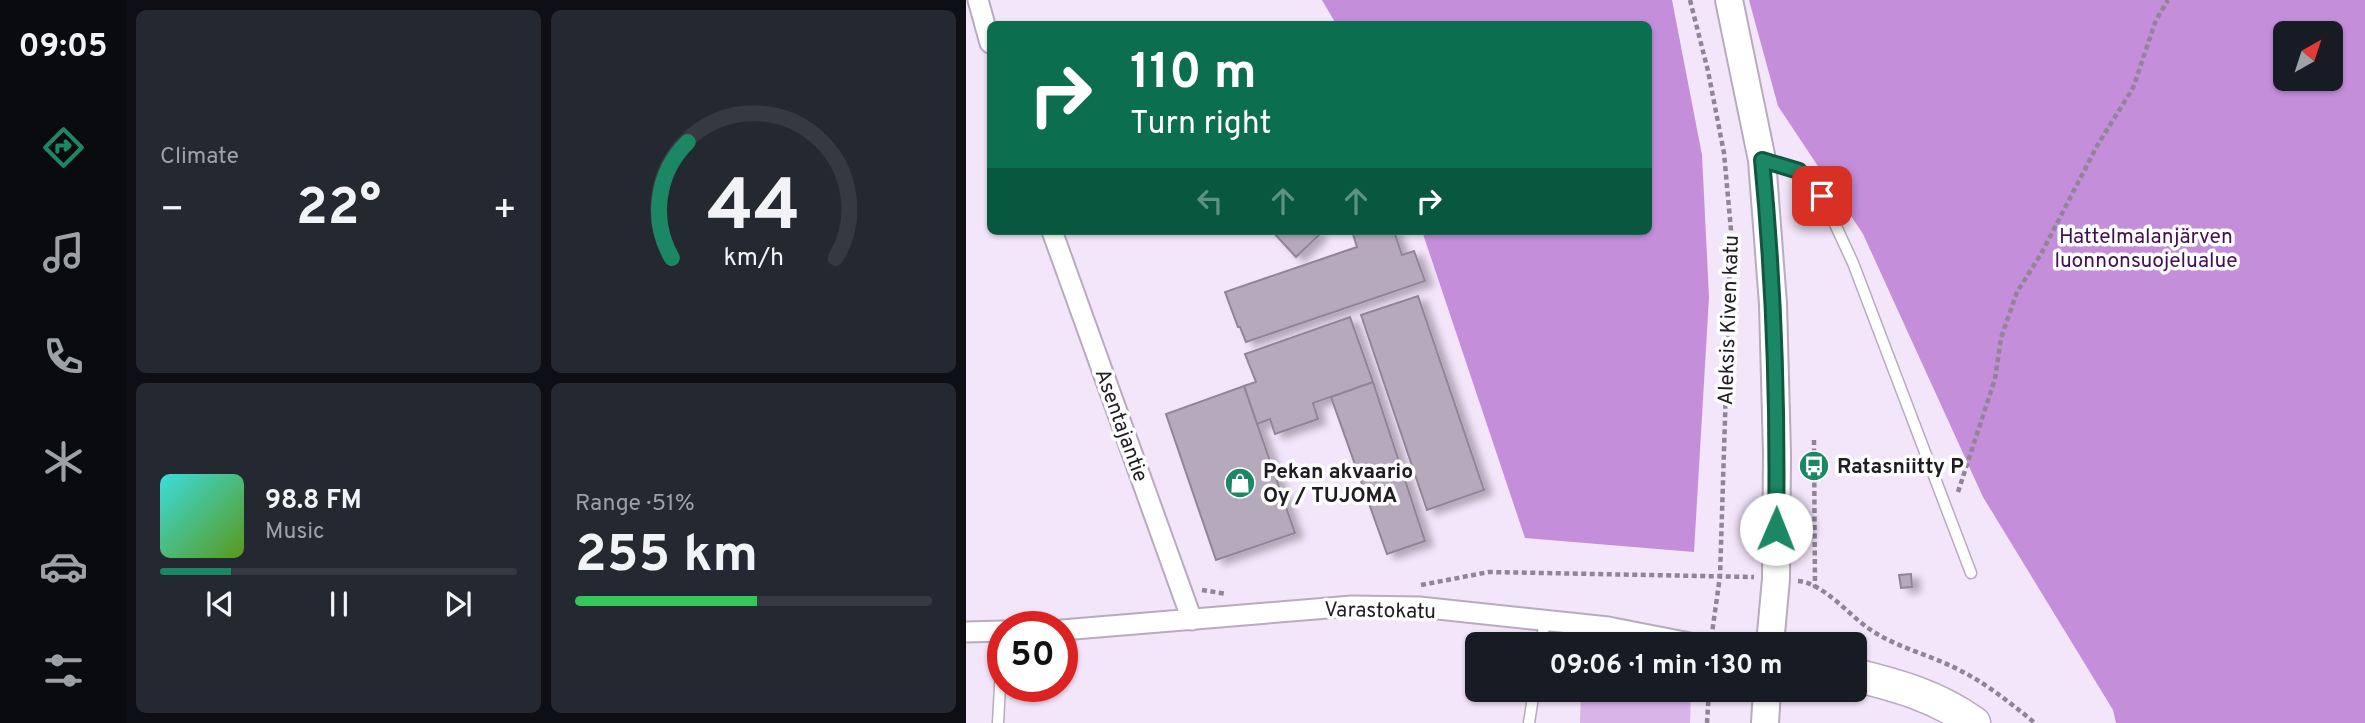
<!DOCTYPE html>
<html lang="en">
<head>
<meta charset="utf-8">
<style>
	:root { --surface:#171b24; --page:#242831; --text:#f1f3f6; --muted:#9ea1a6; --line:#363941; --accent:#1b8764 }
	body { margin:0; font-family:Overpass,sans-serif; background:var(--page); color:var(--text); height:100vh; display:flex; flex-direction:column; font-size:26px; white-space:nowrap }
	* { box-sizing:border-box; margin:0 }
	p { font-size:23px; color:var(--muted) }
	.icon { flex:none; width:38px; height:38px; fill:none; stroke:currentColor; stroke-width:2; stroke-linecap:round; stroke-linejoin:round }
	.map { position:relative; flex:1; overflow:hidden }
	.sheet { display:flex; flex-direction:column; gap:10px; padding:10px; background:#0d0f14; width:840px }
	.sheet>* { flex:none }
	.hud { position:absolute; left:21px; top:21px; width:665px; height:214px; border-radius:10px; box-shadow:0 2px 5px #0004; background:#0b6e4f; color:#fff; overflow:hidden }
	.needle { width:46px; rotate:39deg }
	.fabs { position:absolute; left:1307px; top:21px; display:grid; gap:14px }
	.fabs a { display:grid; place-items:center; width:70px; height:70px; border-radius:10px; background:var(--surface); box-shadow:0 2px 5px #0004; font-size:35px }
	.speed { position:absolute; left:21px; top:611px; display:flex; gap:14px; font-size:35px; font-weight:700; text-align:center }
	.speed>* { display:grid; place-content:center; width:91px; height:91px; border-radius:50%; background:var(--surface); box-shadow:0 2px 5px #0004; line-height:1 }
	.speed .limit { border:10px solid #d22; background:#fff; color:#111 }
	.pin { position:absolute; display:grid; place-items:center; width:60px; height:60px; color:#fff; margin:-30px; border-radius:14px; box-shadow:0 4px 10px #0006 }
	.me { position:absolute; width:77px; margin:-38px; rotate:1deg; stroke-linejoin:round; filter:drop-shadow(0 0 5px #0008) }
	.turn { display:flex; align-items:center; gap:24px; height:147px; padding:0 28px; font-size:32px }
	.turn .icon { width:91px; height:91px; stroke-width:2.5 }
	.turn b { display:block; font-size:49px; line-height:60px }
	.lanes { display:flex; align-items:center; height:66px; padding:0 28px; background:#0003; justify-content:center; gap:35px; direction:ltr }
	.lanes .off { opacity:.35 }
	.big { font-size:52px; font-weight:700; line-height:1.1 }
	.sheet .widget { flex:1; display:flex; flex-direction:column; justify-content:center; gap:10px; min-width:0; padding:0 24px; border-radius:10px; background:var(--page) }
	.sheet .dial { align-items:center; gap:0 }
	.dial svg { height:182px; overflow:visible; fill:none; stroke:var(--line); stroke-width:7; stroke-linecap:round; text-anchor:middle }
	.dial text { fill:var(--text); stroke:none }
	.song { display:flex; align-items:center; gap:21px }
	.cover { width:84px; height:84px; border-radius:10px; background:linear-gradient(135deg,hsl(180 70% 55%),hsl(90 70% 35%)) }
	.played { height:7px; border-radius:4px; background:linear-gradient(90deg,var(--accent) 20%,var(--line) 20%) }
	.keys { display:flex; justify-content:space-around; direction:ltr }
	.heat { display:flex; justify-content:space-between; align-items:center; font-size:38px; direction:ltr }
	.charge { height:10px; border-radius:5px; background:linear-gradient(90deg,#34c759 51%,var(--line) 0) }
	.sheet .tiles { flex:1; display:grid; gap:10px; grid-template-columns:repeat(2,1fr) }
	.trip { position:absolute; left:499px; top:632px; width:402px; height:70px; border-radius:10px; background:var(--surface); box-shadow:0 2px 5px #0004; font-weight:700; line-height:70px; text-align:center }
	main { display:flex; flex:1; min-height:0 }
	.tabs { display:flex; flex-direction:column; width:126px; justify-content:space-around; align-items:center; background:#090b0e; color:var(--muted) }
	.tabs .icon { width:49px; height:49px }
	.tabs .current { color:var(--accent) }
	.tabs b { font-size:32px; color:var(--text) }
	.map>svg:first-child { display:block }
	.green { fill:#d8b4e8 }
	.forest { fill:#c48edb; fill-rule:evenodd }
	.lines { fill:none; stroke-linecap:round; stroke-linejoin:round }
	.stream { stroke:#c48edb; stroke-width:7 }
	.building { fill:#b6a9bc; stroke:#918497; stroke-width:2; filter:url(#shadow) }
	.service-casing { stroke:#b8abbe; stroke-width:13 }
	.minor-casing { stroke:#b8abbe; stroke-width:23 }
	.secondary-casing { stroke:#b8abbe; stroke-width:30 }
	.trunk-casing { stroke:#b8abbe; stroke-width:35 }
	.path { stroke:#8f8594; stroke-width:4.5; stroke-dasharray:5 3.5; stroke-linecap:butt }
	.service { stroke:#fff; stroke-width:10 }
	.minor { stroke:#fff; stroke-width:19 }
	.secondary { stroke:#fff; stroke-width:26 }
	.trunk { stroke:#fff; stroke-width:32 }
	.route-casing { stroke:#125841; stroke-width:18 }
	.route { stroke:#1b8764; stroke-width:12 }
	.labels { text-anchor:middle; stroke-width:7; stroke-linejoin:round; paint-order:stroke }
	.park-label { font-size:21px; fill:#430f54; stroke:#fff }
	.street-label { font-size:21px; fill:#211c23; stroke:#fff }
	.poi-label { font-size:21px; font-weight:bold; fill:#211c23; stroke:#fff; text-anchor:start }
</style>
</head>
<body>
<main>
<nav class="tabs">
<b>09:05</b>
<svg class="icon current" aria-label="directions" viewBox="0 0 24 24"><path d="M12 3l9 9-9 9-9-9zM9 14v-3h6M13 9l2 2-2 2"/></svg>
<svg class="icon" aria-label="music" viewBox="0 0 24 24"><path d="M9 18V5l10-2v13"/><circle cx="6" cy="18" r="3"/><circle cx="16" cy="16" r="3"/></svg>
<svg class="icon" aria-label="phone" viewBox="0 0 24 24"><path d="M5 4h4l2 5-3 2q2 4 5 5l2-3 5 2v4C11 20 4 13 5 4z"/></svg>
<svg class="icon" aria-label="climate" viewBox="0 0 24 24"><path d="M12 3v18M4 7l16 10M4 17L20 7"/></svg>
<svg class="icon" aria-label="car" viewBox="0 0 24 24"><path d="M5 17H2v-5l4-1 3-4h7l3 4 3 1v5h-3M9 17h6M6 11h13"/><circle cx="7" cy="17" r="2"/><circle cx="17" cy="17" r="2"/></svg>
<svg class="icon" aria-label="filters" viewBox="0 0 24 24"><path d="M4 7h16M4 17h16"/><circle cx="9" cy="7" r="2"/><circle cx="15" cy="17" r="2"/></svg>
</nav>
<section class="sheet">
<div class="tiles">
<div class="widget"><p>Climate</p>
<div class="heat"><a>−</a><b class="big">22°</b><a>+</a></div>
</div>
<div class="widget dial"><svg viewBox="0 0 100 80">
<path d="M14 69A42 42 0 1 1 86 69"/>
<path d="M14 69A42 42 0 0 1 21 18" stroke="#1b8764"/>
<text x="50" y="56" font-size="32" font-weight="700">44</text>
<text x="50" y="72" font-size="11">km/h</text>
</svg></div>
<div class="widget">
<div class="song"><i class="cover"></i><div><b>98.8 FM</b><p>Music</p></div></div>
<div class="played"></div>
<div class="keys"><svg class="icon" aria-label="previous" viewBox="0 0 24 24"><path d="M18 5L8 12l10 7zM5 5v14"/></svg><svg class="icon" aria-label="pause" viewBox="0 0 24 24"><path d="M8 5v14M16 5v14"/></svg><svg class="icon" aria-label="next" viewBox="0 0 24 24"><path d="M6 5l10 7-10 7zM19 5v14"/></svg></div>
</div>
<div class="widget"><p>Range · 51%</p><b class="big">255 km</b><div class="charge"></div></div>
</div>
</section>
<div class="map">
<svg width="1399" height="723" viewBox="0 0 1399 723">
	<defs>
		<filter id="shadow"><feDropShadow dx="8" dy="4.5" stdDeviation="3.5" flood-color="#0004"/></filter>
	</defs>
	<rect width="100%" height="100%" fill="#f3e5fa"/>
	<path class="green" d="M 615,690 L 725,690 L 724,723 L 614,723 Z"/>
	<path class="forest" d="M 356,0 L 706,0 L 736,155 L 743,297 L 728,552 L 559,538 L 456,231 L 682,231 L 682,24 L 370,24 Z
		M 783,0 L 1399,0 L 1399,723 L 1150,723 L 1147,710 L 1017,497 L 897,234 L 812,106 ZM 1320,33 L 1365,33 L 1365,79 L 1320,79 Z"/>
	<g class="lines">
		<path class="stream" d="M 1186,0 L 1204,16 L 1241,0
			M 1243,0 L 1294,22 L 1355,33
			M 1365,35 L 1399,41"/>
	</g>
	<path class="building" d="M 306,231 L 349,231 L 353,235 L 330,257 Z
		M 386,231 L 428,231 L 436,255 L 448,251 L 459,281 L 280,342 L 274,327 L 272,327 L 259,292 L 391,247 Z
		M 452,296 L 518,490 L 461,510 L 395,315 Z
		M 384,317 L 407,382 L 347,403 L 352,419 L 309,434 L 304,419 L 291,424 L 278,386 L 290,382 L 279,354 Z
		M 407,382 L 459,541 L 421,554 L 365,397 Z
		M 278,386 L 329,533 L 250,560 L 200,414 Z
		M 945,574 L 946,587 L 935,588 L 933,575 Z"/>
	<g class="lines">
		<g class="service-casing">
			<path id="service" d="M 797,160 L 833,171 L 856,196 L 887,263 L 1005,573
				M 575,644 L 579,621
				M 32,723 L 37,631
				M 563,723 L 568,690"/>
		</g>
		<g class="minor-casing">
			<path id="minor" d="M 12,0 L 24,43
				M 86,231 L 226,620
				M 96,630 L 386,606 L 453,607 L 642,627 L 729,644
				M 0,632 L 37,631"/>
		</g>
		<g class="secondary-casing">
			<path id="secondary" d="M 763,0 L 796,160 L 807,304 L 811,454 L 810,579 L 804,644
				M 799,723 L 801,690"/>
		</g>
		<g class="trunk-casing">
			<path id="trunk" d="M 889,675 C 933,686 970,696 1008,723"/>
		</g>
		<path class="path" d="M 724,0 L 742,71 L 758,153 L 765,230 L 754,576 L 746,633
			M 848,440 L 849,588
			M 992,492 L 1029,379 L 1035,338 L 1051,292 L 1075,254 L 1131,146 L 1167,88 L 1190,20 L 1202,0
			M 832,581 C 857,583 882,614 902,628 C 927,646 958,653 985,666 C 1016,680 1042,701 1069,723
			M 455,585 L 523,572 L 788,577
			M 236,590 L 261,594
			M 741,723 L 743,690"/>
		<use href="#service" class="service"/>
		<use href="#minor" class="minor"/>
		<use href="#secondary" class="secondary"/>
		<use href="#trunk" class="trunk"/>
	</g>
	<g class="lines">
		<g class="route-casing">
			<path id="route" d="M 810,529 C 812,406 808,283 796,160 L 833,171 L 856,196"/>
		</g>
		<use href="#route" class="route"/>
	</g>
	<defs>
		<g id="bus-disc" transform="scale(1.575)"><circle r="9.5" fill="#1b8764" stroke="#fff"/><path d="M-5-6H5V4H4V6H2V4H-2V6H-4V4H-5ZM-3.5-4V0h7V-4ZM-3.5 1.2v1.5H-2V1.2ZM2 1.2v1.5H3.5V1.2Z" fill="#fff"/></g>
		<g id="shop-disc" transform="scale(1.575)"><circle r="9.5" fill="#1b8764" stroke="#fff"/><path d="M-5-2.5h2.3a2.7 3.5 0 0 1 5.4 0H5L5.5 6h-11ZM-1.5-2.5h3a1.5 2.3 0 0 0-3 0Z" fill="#fff"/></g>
	</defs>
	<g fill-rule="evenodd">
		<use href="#bus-disc" x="848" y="466"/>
		<use href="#shop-disc" x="274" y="483"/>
	</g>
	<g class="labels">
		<g class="park-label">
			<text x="1180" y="243">Hattelmalanjärven<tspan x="1180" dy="24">luonnonsuojelualue</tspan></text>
		</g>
		<g class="street-label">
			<text transform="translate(762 320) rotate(-88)" y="7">Aleksis Kiven katu</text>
			<text transform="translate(156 425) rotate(70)" y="7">Asentajantie</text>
			<text transform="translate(414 610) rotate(1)" y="7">Varastokatu</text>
		</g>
		<g class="poi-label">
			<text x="871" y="473">Ratasniitty P</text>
			<text x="297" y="478">Pekan akvaario<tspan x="297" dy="24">Oy / TUJOMA</tspan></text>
		</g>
	</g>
</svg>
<div class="fabs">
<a><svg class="needle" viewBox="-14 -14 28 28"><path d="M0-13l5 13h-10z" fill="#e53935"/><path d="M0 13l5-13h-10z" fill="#9ea1a6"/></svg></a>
</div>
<div class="speed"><div class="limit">50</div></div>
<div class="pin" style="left:856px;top:196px;background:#d93025"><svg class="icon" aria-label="arrive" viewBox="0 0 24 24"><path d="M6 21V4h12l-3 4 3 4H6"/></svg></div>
<svg class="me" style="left:810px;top:529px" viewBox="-20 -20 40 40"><circle r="19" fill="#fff"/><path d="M0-13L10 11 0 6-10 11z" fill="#1b8764"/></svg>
<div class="trip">09:06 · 1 min · 130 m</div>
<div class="hud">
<div class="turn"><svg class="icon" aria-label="right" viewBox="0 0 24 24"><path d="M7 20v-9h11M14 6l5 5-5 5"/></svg><div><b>110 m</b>Turn right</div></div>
<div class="lanes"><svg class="icon off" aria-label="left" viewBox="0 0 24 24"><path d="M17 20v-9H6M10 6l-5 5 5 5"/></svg><svg class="icon off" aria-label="ahead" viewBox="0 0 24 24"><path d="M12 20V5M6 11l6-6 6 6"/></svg><svg class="icon off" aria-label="ahead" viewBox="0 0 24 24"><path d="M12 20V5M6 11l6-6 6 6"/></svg><svg class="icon" aria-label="right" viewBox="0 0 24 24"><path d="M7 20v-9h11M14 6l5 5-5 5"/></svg></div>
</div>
</div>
</main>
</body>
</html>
